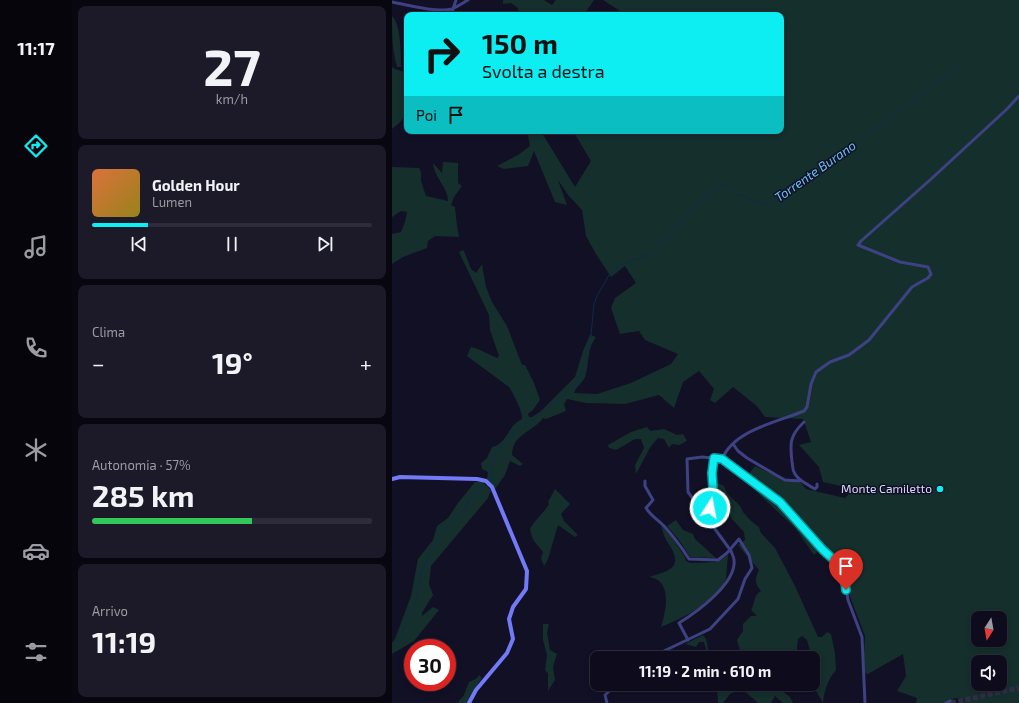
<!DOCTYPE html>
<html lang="it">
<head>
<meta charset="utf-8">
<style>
	:root { --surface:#0e0c1c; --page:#1c1a29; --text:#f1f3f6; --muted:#9b9ba3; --line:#2e2c3b; --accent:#0deef3 }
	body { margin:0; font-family:"Exo 2",sans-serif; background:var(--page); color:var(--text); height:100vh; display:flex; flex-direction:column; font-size:15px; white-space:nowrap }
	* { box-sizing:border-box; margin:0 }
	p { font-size:13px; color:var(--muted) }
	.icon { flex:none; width:22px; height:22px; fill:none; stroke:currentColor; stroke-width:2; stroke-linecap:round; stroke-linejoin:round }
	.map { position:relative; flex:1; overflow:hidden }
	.drawer { display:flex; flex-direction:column; gap:6px; padding:6px; background:#08070f; width:320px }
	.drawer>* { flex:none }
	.hud { position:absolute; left:12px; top:12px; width:380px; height:122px; border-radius:8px; box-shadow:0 2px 6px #0003,0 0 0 1px var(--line); background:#0deef3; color:#111; overflow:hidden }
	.needle { width:26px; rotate:191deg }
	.buttons { position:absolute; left:579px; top:611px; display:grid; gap:8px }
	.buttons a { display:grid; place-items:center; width:36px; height:36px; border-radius:8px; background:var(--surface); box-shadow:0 2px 6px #0003,0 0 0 1px var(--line); font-size:20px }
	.speed { position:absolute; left:12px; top:639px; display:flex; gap:8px; font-size:20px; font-weight:700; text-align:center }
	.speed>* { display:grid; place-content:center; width:52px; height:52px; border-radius:50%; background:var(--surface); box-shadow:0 2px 6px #0003,0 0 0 1px var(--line); line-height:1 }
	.speed .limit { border:6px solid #d22; background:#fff; color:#111 }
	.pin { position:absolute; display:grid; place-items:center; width:34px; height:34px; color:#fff; margin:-41px -17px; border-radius:50% 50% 50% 0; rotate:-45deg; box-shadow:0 0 4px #0007 }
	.pin .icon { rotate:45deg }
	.me { position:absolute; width:44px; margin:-22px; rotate:11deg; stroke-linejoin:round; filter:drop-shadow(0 0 3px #0008) }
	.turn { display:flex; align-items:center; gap:14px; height:84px; padding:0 12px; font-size:18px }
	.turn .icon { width:52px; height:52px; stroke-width:2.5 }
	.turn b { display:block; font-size:28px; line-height:34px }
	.then { display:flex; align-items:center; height:38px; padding:0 12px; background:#0003; gap:8px; font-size:15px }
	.big { font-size:30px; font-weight:700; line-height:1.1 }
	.drawer .card { flex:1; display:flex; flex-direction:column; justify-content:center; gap:6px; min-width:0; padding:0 14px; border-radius:8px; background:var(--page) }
	.drawer .dial { align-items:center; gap:0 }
	.dial b { font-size:52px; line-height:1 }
	.song { display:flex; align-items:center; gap:12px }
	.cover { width:48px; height:48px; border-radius:6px; background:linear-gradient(135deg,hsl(20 70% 55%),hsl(50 70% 35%)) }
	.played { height:4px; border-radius:2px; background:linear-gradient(90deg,var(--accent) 20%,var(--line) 20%) }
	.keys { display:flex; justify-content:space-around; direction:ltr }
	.heat { display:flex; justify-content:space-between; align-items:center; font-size:22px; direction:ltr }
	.charge { height:6px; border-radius:3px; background:linear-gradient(90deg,#34c759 57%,var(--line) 0) }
	.trip { position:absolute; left:198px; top:651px; width:230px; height:40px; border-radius:8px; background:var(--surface); box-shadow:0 2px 6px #0003,0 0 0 1px var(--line); font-weight:700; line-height:40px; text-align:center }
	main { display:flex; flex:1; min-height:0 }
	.tabs { display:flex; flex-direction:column; width:72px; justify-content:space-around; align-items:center; background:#06050b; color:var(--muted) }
	.tabs .icon { width:28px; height:28px }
	.tabs .selected { color:var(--accent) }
	.tabs b { font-size:18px; color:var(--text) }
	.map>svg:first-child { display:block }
	.green { fill:#142f2c; fill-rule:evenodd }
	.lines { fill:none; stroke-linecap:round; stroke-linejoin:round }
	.stream { stroke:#112a49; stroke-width:1 }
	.trunk-tunnel { stroke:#302e45; stroke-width:5; stroke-dasharray:5 2.5; stroke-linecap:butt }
	.minor { stroke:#3e4182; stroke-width:3 }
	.secondary { stroke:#737af8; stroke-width:4 }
	.route-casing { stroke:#089b9e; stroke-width:10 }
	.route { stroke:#0deef3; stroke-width:7 }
	.poi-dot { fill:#0deef3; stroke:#121025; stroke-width:1.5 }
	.labels { text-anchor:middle; stroke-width:3; stroke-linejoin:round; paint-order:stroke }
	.poi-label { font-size:12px; fill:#d8d7fd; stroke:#121025; text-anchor:end }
	.water-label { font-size:13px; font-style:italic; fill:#6ac1f8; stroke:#121025 }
</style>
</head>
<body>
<main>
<nav class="tabs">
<b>11:17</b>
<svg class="icon selected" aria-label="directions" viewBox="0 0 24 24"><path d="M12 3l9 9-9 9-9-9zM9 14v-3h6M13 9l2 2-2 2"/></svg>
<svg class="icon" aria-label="music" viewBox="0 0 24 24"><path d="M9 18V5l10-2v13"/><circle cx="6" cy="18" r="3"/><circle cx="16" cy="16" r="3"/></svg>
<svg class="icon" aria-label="phone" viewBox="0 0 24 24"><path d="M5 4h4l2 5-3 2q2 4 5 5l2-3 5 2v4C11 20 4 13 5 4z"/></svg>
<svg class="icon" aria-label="climate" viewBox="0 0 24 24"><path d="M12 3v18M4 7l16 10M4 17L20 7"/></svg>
<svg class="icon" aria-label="car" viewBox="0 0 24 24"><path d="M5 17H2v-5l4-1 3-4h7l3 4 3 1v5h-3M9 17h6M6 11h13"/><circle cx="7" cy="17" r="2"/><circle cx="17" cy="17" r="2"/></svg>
<svg class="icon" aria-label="filters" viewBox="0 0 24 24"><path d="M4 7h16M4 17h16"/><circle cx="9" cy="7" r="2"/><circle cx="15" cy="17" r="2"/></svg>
</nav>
<section class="drawer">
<div class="card dial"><b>27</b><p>km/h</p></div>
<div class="card">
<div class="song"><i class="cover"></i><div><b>Golden Hour</b><p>Lumen</p></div></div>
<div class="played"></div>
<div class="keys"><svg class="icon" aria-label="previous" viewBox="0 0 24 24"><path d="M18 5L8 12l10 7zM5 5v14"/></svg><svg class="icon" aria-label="pause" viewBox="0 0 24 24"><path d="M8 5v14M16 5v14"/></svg><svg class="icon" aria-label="next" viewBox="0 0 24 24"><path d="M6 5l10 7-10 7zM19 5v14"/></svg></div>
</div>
<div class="card"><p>Clima</p>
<div class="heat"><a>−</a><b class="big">19°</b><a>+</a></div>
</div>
<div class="card"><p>Autonomia · 57%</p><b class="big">285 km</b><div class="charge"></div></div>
<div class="card"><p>Arrivo</p><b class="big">11:19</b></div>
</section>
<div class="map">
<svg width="627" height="703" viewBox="0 0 627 703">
	<rect width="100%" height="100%" fill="#121025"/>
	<path class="green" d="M 111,0 L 152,0 L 160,5 L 164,0 L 202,0 L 194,12 L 198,15 L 127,15 L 126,8 L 119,3 L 111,4 Z
		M 211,0 L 627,0 L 627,703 L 571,703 L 572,699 L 562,698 L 559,703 L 524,703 L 525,698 L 505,691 L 514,676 L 511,654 L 476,674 L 471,672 L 473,636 L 457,594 L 457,574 L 454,566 L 432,546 L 422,555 L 404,529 L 352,480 L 363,466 L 393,480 L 409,483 L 414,489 L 453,498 L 456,495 L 457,488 L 431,482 L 427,467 L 407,445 L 419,442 L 411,419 L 373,417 L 365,406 L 341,387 L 323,403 L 318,400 L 322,389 L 307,371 L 291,382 L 282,408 L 267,395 L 233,404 L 194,403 L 175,399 L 172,404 L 174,411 L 154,419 L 151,418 C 140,433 121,433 120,455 L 131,464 L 128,466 L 118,461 L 113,475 L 103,489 L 95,479 L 96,472 L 90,469 L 89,463 L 95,458 L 100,447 C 115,444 116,425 130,419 C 130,410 122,395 117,387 L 75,356 L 79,347 L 86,349 L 105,358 L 107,356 L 98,330 L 97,315 L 67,252 L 71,250 L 72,251 L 79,269 L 84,273 L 90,264 L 94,287 L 100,302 L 115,326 L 130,365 L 133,365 L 142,383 L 148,400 L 141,410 L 136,414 L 137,417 L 140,417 L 149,411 L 183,377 L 191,351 L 198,335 L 204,337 C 202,340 199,345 198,349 C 196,358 196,368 193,377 C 190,384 185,385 182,393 L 205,394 L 239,383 L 279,364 L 286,354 L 253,340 L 247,331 L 228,334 L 219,308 L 223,298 L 244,283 L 233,266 L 219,277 L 204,254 L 194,236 L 190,210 L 176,195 L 166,180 L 175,205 L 163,202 L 142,151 L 136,166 L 112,169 L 105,166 L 126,155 L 138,146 L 135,131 L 152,131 L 150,133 L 183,187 L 199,161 L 181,131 L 389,131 L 389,15 L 231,15 L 231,13 ZM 586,618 L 608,618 L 608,640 L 586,640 ZM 586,662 L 608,662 L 608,684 L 586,684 Z
		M 0,16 C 9,24 9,54 9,67 L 5,67 C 0,50 0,33 0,16 Z
		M 0,67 L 3,69 L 12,72 C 16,84 18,110 9,121 C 7,124 3,126 0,129 Z
		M 51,162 L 66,163 L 66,183 L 70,186 L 62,197 L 59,205 L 63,207 L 65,226 L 67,237 L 43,236 L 36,241 L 35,248 L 11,257 L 0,264 L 0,234 L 9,232 L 13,222 L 15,212 L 9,211 L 0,217 L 0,167 L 27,168 L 29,172 L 29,181 L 34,196 L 56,201 C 56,187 43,179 41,164 L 41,163 L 50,173 Z
		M 255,427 L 258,431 L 272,429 L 285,435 L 291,434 L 295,441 L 287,445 L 280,444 L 277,448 L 272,439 L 266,438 L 259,446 L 244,474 L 243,465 L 252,448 L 249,439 L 243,439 L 224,450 L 217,448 L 216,445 L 239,432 Z
		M 321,481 L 332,486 L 335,493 L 348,506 L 351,512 L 358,520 L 367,527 L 369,533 L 383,548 L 403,586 L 426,637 L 430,637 L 435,632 L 439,634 L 443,653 L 444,670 C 436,679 432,691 431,703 L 420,684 L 421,658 L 420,658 L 415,640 L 410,636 L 406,639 L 405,648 L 406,658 L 399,658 L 397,656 L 397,658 L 350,658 L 345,640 L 351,631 L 351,624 L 359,616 L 365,616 L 359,610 C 363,604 361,595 369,591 C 362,583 363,579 367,570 L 346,545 L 353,540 L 352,532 L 339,518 L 329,493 Z
		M 83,482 L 90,482 L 99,490 L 96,498 L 39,566 L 37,584 L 41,595 L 30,613 L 30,616 L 41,607 L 47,610 L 22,641 L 0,654 L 0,643 L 3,639 L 19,596 L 26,559 L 41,540 L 45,526 L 56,518 L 66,503 Z
		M 163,489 L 178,504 L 169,514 L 172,521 L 186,535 L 183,537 L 166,525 L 156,559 L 152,566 L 149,558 L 151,552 C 144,543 140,541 138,529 C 143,519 152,513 157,504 L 156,502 Z
		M 284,520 L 291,530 L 301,534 L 303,539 L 324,558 L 298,557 L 287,540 L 275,526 Z
		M 269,525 L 278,535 L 293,557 L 294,561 L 299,563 L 325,562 L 336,555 L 334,579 C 325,602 291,618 269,627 C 274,611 281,580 257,577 C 263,575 272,573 278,569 C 289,561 280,549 274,540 C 272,536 270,530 269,525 Z
		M 151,624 L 157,624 L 155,633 L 158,650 L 165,654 L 161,667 L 163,680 L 156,691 L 156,674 L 153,670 L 155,655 L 151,640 Z
		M 311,635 L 314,639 L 318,658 L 310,658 L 309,656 L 314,649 L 312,642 L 307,642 L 304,647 L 293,644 Z
		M 87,675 L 90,678 L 87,682 L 76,703 L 65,703 L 72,695 L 77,682 L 84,679 Z
		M 316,684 L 395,684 L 390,691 L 398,697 L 401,703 L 391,703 L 383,696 L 379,703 L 366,703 L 350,689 L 338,694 L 331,703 L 326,703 L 325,687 L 322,685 L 308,688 L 311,685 Z"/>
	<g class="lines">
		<path class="stream" d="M 99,483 L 100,465 L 104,452 L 116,438 L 124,432 L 127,426 L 141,420 L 167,398 L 174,394 L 185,383 L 192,365 L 199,335 L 202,304 L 205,296 L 217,275 L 225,266 L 261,253 L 284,228 L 297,212 L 307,201 L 326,187 L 332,184 L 345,194 L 372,204 L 379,203 L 386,200 L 394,195 L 413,177 L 440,157 L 476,134 L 568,65
			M 0,647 L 7,639 L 12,628 L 15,620 L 24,601 L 29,573 L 36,556 L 52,530 L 71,511 L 80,495 L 97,485"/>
		<path class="trunk-tunnel" d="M 559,703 L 627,688"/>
		<path class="minor" d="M 0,2 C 15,5 45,13 60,9 C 65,7 71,3 76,0
			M 59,15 L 64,0
			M 412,422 C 397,436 398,444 400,462 C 401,466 400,470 403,474 C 407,481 415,484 423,489 L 425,487 L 425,484
			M 341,444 L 346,451 L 355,458 L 384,475 L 393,480 L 408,481
			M 330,459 C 342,430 385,422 412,411 L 415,407 L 419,384 L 424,372 L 438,362 L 457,355 L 477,340 L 520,287 L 536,278 L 539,274 L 536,267 L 508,262 L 466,245 L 469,241 L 538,180 L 615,109 L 627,96
			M 253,481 L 253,486 L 261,500 L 254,508 C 259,516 266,520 272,526 C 281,536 290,548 297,559 L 326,560 L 335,553 L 347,539 L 357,555 L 360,568 L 353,579 L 346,599 L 318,629 L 272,651 L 268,658
			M 314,510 L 321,506 L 322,505 L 320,473 L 322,458
			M 296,640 L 287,623 C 305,612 345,583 342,560 C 342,557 340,554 339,551 L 296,492 L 295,459 L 310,457 L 330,459 L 388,502 L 431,550 L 451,568 L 456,600 L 470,637 L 473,703
			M 215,703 L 213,695 L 225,684
			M 554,703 L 558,701"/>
		<path class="secondary" d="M 0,479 L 8,477 L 85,479 L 94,481 L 100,487 L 135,571 L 134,589 L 121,607 L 117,619 L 121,639 L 115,653 L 84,690 L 77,703"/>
	</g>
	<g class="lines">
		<g class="route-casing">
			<path id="route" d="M 318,508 L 321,506 L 322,504 L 320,473 L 322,458 L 330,459 L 388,502 L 431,550 L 451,568 L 454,590"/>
		</g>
		<use href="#route" class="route"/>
	</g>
	<circle class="poi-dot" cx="548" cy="489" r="4"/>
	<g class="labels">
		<g class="poi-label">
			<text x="540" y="493">Monte Camiletto</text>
		</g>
		<g class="water-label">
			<text transform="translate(423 171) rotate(-35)" y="5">Torrente Burano</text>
		</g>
	</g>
</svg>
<div class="buttons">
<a><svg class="needle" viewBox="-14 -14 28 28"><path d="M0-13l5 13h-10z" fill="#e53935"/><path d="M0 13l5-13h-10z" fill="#9b9ba3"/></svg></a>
<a><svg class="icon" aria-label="sound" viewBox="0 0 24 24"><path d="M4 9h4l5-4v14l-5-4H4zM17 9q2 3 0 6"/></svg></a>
</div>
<div class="speed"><div class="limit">30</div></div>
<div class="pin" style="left:454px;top:590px;background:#d93025"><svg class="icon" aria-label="arrive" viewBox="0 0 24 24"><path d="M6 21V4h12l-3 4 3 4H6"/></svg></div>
<svg class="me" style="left:318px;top:508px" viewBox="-20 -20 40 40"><circle r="17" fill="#0deef3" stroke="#fff" stroke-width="3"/><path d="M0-11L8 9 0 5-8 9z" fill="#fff"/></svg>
<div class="trip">11:19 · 2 min · 610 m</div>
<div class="hud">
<div class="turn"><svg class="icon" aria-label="right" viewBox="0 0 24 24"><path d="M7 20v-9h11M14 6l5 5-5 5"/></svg><div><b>150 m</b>Svolta a destra</div></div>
<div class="then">Poi<svg class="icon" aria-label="arrive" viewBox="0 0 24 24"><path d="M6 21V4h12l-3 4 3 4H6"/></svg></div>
</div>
</div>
</main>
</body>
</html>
